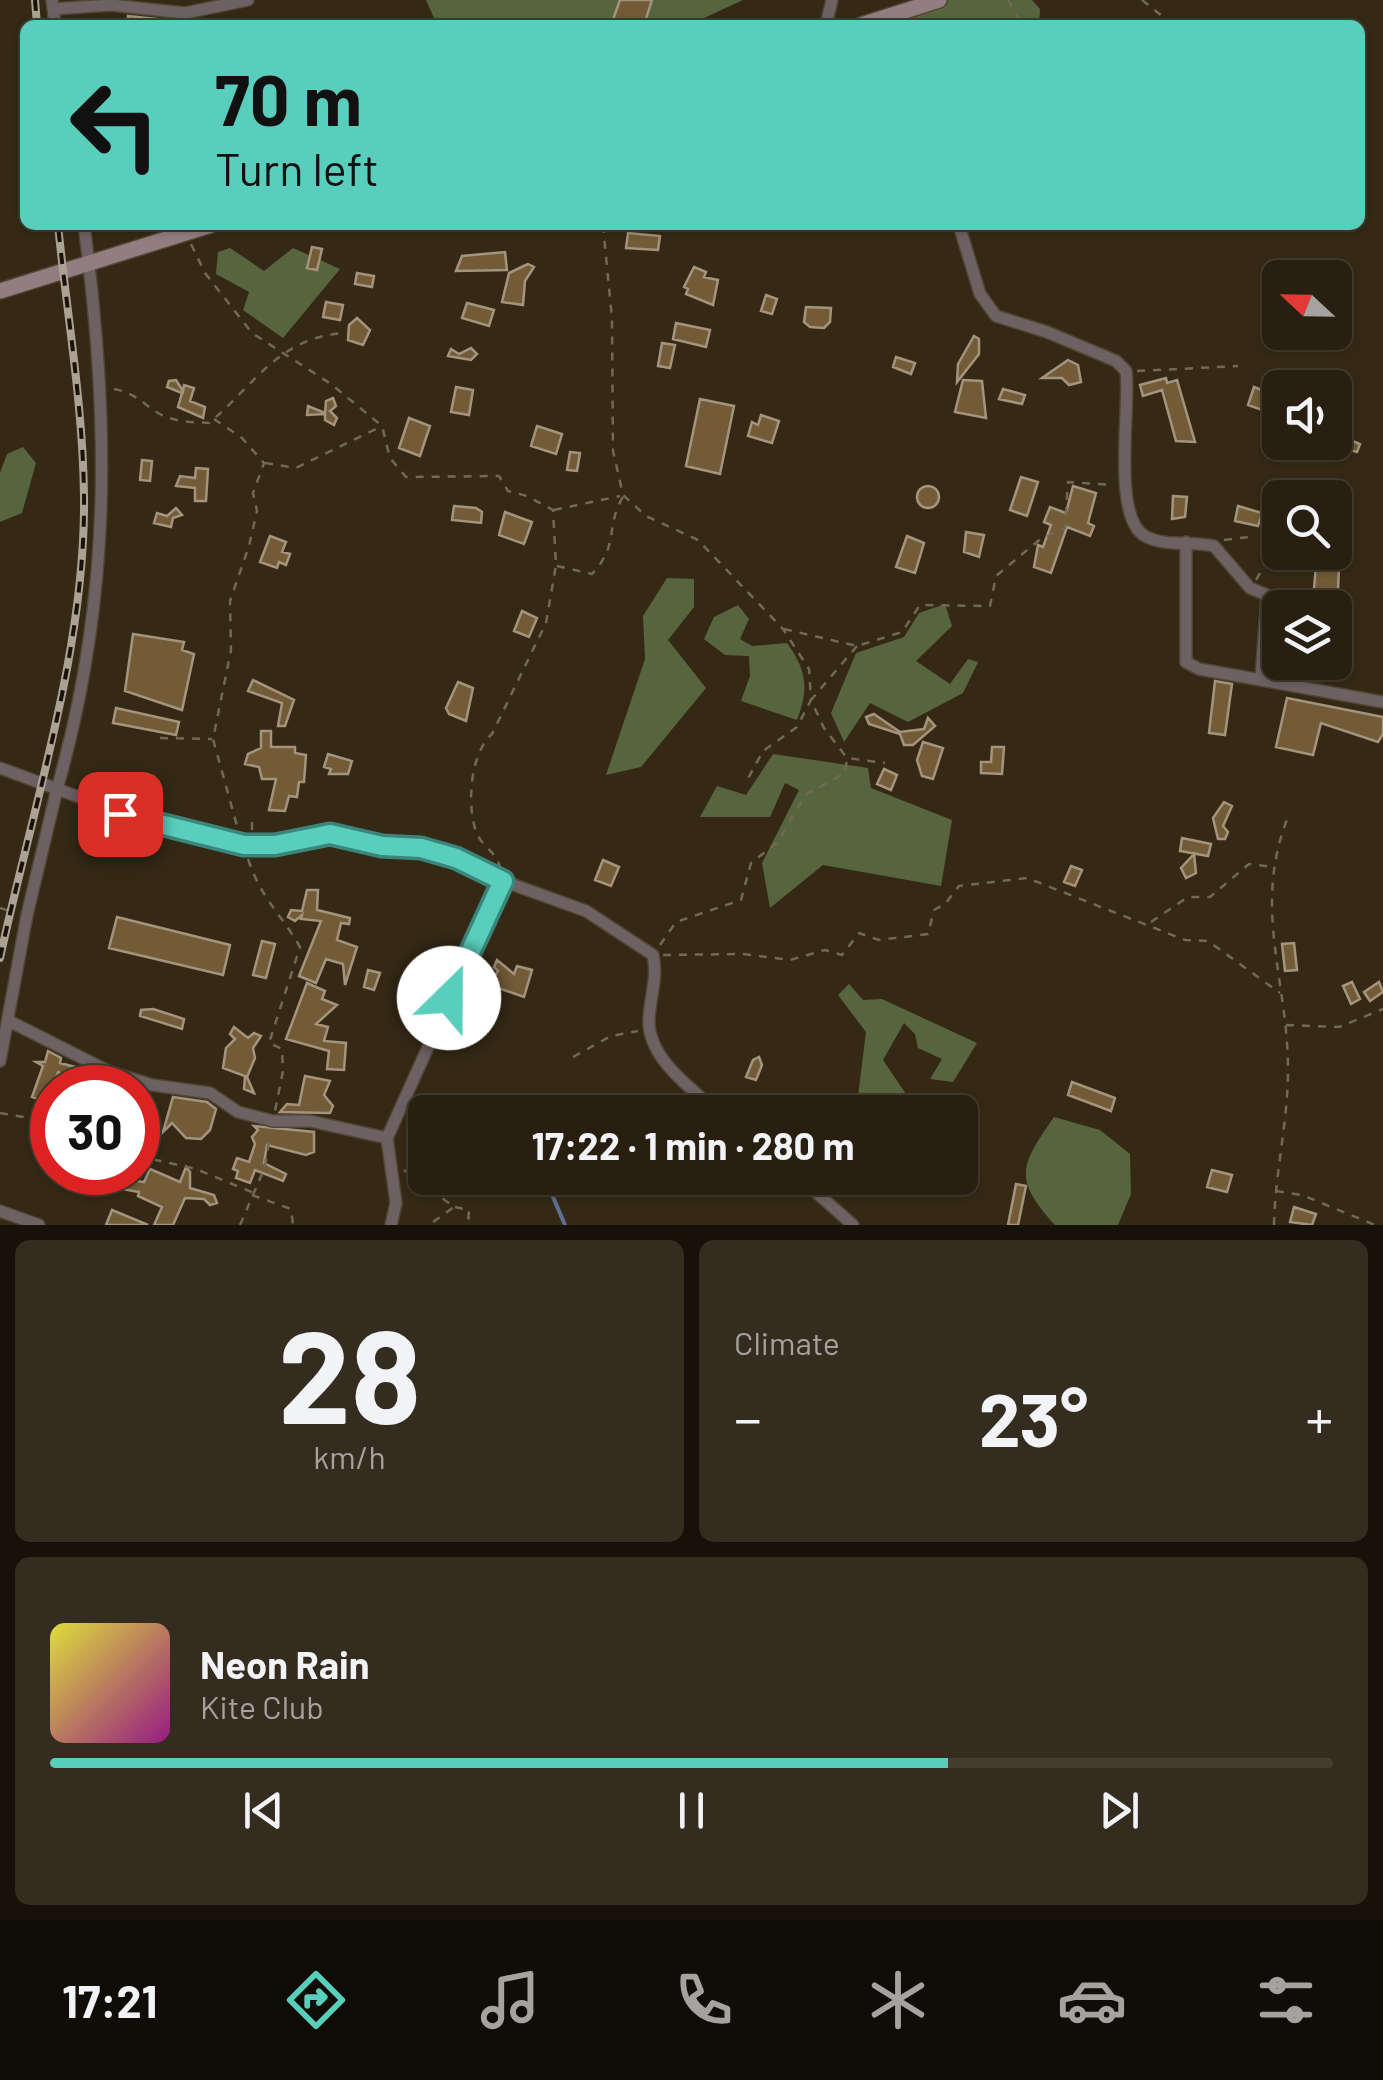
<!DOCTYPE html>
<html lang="en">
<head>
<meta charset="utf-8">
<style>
	:root { --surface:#281f10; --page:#342c1e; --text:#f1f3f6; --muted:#a5a29f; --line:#443d30; --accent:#5acebc }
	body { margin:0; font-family:Barlow,sans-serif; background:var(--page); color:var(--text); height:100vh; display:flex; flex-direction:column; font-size:38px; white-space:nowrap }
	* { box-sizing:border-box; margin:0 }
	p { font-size:32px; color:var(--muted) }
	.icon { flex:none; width:55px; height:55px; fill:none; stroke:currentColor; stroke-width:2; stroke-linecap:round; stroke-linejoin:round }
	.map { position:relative; height:1225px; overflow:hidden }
	.sheet { display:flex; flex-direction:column; gap:15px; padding:15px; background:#161109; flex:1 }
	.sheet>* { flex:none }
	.guide { position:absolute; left:20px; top:20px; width:1345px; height:210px; border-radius:15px; box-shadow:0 2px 8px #0004,0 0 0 2px var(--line); background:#5acebc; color:#111; overflow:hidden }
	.needle { width:65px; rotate:292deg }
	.controls { position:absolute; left:1262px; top:260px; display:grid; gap:20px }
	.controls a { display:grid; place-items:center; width:90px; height:90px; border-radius:15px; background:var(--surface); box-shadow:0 2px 8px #0004,0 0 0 2px var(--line); font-size:50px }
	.speed { position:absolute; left:30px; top:1065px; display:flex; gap:20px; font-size:50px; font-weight:700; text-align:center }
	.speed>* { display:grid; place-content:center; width:130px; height:130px; border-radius:50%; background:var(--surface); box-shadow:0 2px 8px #0004,0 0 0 2px var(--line); line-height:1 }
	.speed .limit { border:15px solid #d22; background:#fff; color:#111 }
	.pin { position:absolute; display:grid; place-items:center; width:85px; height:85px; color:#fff; margin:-42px; border-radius:20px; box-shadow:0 5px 15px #0006 }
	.me { position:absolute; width:110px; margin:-55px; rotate:23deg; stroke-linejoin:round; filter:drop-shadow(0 0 8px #0008) }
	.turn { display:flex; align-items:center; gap:35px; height:210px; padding:0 30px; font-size:45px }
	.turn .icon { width:130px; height:130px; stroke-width:2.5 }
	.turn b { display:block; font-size:70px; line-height:85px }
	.big { font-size:75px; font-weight:700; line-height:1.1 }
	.sheet .card { flex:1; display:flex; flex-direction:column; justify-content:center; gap:15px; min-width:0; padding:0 35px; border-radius:15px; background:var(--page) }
	.sheet .dial { align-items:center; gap:0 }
	.dial b { font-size:130px; line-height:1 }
	.song { display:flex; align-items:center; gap:30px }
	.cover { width:120px; height:120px; border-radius:15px; background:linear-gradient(135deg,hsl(60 70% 55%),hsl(310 70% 35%)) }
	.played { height:10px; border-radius:5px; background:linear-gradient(90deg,var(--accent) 70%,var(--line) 70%) }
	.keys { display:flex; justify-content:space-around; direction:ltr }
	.heat { display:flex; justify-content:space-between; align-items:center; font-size:55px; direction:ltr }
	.sheet .tiles { flex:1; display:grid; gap:15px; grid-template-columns:1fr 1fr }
	.card:last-child { grid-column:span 2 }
	.trip { position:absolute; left:408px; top:1095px; width:570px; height:100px; border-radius:15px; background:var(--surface); box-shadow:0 2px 8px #0004,0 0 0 2px var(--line); font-weight:700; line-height:100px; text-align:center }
	.tab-bar { display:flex; height:160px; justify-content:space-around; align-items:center; background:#100c06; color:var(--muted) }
	.tab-bar .icon { width:70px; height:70px }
	.tab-bar .selected { color:var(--accent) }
	.tab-bar b { font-size:45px; color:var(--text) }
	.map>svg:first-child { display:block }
	.forest { fill:#57653f }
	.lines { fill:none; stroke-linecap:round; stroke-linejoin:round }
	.stream { stroke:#5d7093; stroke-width:4 }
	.building { fill:#725b36; stroke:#a3947d; stroke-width:2.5 }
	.street-casing { stroke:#514633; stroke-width:14 }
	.secondary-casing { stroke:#514633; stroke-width:18 }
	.path { stroke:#726856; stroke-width:2.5; stroke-dasharray:8 8; stroke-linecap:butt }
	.street { stroke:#6d6163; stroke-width:11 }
	.secondary { stroke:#927e82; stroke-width:15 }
	.rail-casing { stroke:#aba293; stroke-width:8 }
	.rail { stroke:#18130a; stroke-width:4; stroke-dasharray:11; stroke-linecap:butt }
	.route-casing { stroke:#3a867a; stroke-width:25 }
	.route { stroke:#5acebc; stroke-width:18 }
</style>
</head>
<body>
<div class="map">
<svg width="1383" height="1225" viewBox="0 0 1383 1225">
	<rect width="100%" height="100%" fill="#352915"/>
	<path class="forest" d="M 426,0 L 743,0 L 689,25 L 437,25 Z
		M 926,0 L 1032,0 L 1040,9 L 1039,25 L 903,25 L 905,10 Z
		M 230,248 L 264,271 L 293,248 L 340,269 L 283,338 L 243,310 L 249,292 L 216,274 L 218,252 Z
		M 23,447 L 36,463 L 22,513 L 0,522 L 0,473 L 7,454 Z
		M 667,578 L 694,579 L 694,607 L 668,640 L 706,688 L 641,767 L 606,775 L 645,659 L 643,616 Z
		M 945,604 L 952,626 L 916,661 L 950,684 L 968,659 L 978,662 L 963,693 L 908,722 L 870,703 L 844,742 L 831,713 L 856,653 L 904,637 L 919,613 Z
		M 738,605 L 749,619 L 740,639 L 752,646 L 787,643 C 807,671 809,688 797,720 L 741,701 L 750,676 L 749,656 L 725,655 L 704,639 L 714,617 Z
		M 773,754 L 868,768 L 871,788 L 952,820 L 941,886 L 823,865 L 770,908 L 762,863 L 799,790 L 785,783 L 770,817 L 700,817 L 717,786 L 746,795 Z
		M 849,984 L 863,1000 L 882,999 L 977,1043 L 953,1082 L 930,1079 L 942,1059 L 918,1048 L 915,1034 L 904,1023 L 883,1060 L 908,1097 L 872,1112 L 856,1112 L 866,1032 L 838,995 Z
		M 1054,1117 L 1100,1130 L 1130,1154 L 1131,1194 L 1118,1225 L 1055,1225 C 1012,1178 1021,1165 1054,1117 Z"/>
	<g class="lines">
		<path class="stream" d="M 545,1178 L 565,1225"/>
	</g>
	<path class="building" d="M 620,0 L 652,0 L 644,25 L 611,25 Z
		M 128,16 L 166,20 L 175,24 L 128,25 Z
		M 628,233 L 660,236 L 658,250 L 626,248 Z
		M 312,247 L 322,249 L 317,270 L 307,268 Z
		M 505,252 L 507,270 L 456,271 L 462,256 Z
		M 528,264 L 534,267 L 525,281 L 523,305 L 502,302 L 509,273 Z
		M 694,267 L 706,272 L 704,277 L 718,280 L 713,305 L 686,294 L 688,289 L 684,287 Z
		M 357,273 L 374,276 L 372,287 L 355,284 Z
		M 766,295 L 777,299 L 772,314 L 761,311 Z
		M 326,302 L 343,305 L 340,320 L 323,317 Z
		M 467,303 L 494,310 L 489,326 L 462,318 Z
		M 806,307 L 831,308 L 830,322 L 824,328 L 810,327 L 804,322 Z
		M 357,318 L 370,330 L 363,345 L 348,340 L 349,325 Z
		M 676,323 L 710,330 L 706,347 L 673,339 Z
		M 974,336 L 979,339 L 979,354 L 957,382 L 958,364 Z
		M 662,343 L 675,345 L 670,368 L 658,366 Z
		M 471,348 L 477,354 L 471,360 L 448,356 L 451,349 L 459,354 Z
		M 896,357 L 915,363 L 911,374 L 893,367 Z
		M 1068,360 L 1078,365 L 1081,382 L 1069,385 L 1062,378 L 1042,378 Z
		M 1166,378 L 1167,383 L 1177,380 L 1195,442 L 1176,441 L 1162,390 L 1143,396 L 1140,385 Z
		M 176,380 L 183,391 L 184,385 L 194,388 L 190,401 L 205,407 L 203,418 L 178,407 L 182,393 L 167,387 L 169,381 Z
		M 963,380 L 982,381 L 986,418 L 955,412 Z
		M 456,387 L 473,390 L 469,415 L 451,412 Z
		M 1254,387 L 1269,393 L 1262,410 L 1248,405 Z
		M 1003,389 L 1025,395 L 1022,404 L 999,399 Z
		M 333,398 L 336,406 L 330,411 L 337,418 L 334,425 L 325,420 L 325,414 L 307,415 L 308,406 L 325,413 L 326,401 Z
		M 700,399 L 734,406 L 720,474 L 686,466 Z
		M 761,415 L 779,421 L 772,443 L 748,436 L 752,422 L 758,425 Z
		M 409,418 L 430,426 L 420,456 L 399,448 Z
		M 537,426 L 562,434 L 556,454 L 531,446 Z
		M 1335,434 L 1360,444 L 1357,452 L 1335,446 Z
		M 570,452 L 580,453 L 577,471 L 567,470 Z
		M 142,460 L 152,461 L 150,481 L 140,480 Z
		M 196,468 L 208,469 L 206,501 L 195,501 L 195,488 L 176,486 L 180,476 L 195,478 Z
		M 1021,477 L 1038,482 L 1027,516 L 1010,510 Z
		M917 497a11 11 0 1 1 22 0a11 11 0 1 1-22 0Z
		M 1073,486 L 1096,493 L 1088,523 L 1094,526 L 1090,536 L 1067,527 L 1051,573 L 1034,567 L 1038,545 L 1043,547 L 1051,525 L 1044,522 L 1050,507 L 1066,513 Z
		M 1173,496 L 1187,497 L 1185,517 L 1172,519 Z
		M 454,506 L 476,508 L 482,512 L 481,523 L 452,520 Z
		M 1238,506 L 1262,513 L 1258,526 L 1235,521 Z
		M 176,508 L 182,515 L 173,518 L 171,527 L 154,523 L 157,513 L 167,516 Z
		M 505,512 L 532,522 L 524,544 L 499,535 Z
		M 966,532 L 984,535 L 979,557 L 964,552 Z
		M 270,536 L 286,542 L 282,552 L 290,554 L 286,565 L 279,562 L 277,568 L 260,562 Z
		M 907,536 L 924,543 L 915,573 L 896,567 Z
		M 1316,565 L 1339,566 L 1338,590 L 1314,589 Z
		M 1292,590 L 1302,593 L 1302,599 L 1288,608 Z
		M 522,611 L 537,618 L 529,637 L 514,631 Z
		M 133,634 L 184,642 L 182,650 L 194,654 L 182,710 L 125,691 Z
		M 253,680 L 294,700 L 285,726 L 278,726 L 282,703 L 248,691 Z
		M 1215,681 L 1232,684 L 1225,735 L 1209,733 Z
		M 458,682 L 473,688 L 466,721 L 449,714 L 446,708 Z
		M 1287,698 L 1383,717 L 1383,734 L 1378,742 L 1321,723 L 1313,755 L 1276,747 Z
		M 116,708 L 179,722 L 176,735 L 113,723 Z
		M 874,714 L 900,732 L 924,729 L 928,718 L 935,726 L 913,745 L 904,745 L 900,734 L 869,724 L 866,717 Z
		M 261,731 L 271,731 L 271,747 L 295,747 L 295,753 L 306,755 L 304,782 L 299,782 L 297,797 L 289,796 L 285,811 L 269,810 L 276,779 L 262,779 L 259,767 L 245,764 L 248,754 L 261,748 Z
		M 923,742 L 943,748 L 933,779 L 922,776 L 917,760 Z
		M 992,747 L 1004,747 L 1002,774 L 981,773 L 981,762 L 991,762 Z
		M 328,754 L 352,761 L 348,774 L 329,774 L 331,769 L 324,767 Z
		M 884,769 L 897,775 L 891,790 L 877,784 Z
		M 1224,802 L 1232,806 L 1223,826 L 1228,832 L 1225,839 L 1218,839 L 1213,818 Z
		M 1182,838 L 1211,844 L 1208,856 L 1180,851 Z
		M 1194,854 L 1196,873 L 1186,878 L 1181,868 Z
		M 603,860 L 619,867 L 611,886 L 595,880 Z
		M 1071,866 L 1082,870 L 1075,886 L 1064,882 Z
		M 307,890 L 318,890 L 317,910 L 350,918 L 349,924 L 341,923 L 337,940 L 357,947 L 345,985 L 343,964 L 326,959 L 316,983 L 299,976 L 321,921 L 301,919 L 302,915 L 295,921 L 288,917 L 291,910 L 302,911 Z
		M 117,917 L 230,945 L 223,975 L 109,948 Z
		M 262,941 L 275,944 L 266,978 L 253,975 Z
		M 1294,943 L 1297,970 L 1285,971 L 1282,944 Z
		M 497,960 L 514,974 L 517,966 L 532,970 L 524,997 L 501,989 L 489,994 L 485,990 L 498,971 L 494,967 Z
		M 368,970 L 380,973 L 374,990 L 364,987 Z
		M 1352,982 L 1360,999 L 1351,1004 L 1343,986 Z
		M 1379,982 L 1383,992 L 1370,1001 L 1364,992 Z
		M 307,983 L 325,991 L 322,999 L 337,1005 L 316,1024 L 328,1027 L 324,1041 L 346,1043 L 344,1070 L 327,1069 L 329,1051 L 286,1039 Z
		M 153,1009 L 184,1019 L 182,1029 L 140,1016 L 141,1010 Z
		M 234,1027 L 248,1038 L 254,1033 L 261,1036 L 253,1048 L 255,1058 L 247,1077 L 254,1093 L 244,1089 L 245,1076 L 223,1068 L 226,1048 L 235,1039 L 230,1034 Z
		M 48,1051 L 61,1058 L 60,1063 L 83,1069 L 74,1078 L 58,1072 L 47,1102 L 32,1097 L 43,1066 L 36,1062 L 45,1062 Z
		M 759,1057 L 762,1065 L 756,1080 L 746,1077 L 753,1060 Z
		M 305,1076 L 330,1081 L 324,1095 L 333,1106 L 330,1113 L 280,1112 L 287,1104 L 299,1105 Z
		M 1072,1082 L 1115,1098 L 1111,1111 L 1068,1095 Z
		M 173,1097 L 207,1102 L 216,1109 L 210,1130 L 201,1139 L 186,1138 L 172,1123 L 163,1132 Z
		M 254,1126 L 314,1132 L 314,1152 L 306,1155 L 267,1145 L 264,1163 L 286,1174 L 283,1181 L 255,1170 L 250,1183 L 236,1178 L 238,1171 L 233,1169 L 237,1158 L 249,1162 L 255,1144 L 252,1137 L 258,1130 Z
		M 186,1167 L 190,1172 L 190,1188 L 214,1195 L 217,1203 L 210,1205 L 204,1199 L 185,1198 L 173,1225 L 154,1225 L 162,1207 L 138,1196 L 139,1192 L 122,1189 L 124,1179 L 144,1182 L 150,1169 L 180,1182 Z
		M 1212,1170 L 1232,1175 L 1227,1192 L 1207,1187 Z
		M 1016,1184 L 1026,1186 L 1018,1225 L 1008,1225 Z
		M 1294,1207 L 1316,1214 L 1312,1225 L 1290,1222 Z
		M 112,1210 L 148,1225 L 106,1225 Z"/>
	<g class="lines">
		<g class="street-casing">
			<path id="street" d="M 52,0 L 55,25
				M 53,9 L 111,5 L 185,13 L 248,0
				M 826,25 L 832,0
				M 84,225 C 110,421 112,597 57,789 L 164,828 L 244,845 L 275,845 L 331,834 L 444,853 L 503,881 L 586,911 L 653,955 C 658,977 650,997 649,1019 C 647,1058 692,1089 718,1112
				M 959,225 L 980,294 L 996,316 L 1047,332 L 1116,361 L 1126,371 C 1131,404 1111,517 1145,536 C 1164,547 1193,541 1214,546 L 1250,588 L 1267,595 L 1261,680 L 1383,702
				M 1186,542 L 1186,662 L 1199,669 L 1261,680
				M 0,768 L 57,789 L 27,915 L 0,1061
				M 9,1021 L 110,1072 L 152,1085 L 210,1093 L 238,1112 L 273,1121 L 310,1121 L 387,1138
				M 800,1178 L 853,1225
				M 0,1211 L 39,1225
				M 391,1225 L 396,1203 L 387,1138 L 503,881"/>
		</g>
		<g class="secondary-casing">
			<path id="secondary" d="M 861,25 L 939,0
				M 0,291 L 211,225"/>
		</g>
		<path class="path" d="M 1008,0 L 1022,25
			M 1142,0 L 1173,25
			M 603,225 L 612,319 L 613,451 L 623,495 L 646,516 L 698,540 L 783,629 L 809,669 L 811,700 L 797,727 L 763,751 L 745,784
			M 191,244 L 205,273 L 252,333 L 331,384 L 382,426 L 390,458 L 406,477 L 499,476 L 508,491 L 527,496 L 553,510 L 556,565 L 546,623 L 492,734 C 470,753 466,807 477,834 C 483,847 496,852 500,867
			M 1137,371 L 1238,366
			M 114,389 C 135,393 141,402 158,413 C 173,422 192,422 209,423 C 255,385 278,337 345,333
			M 214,419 L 242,438 L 264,463 L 253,493 L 257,511 L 249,546 L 230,601 L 231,650 L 213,739 L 239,833
			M 265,463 L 296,468 L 382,426
			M 554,510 L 620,496
			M 1224,540 L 1249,537
			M 557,566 L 592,574 C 620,544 605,526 623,497
			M 1256,580 L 1265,564
			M 784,629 L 857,646 L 902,632 L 920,605 L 990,606 L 996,576 L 1038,541 L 1065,528 L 1068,482 L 1114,485
			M 857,646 L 811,700 L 824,728 L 847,758 L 885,763
			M 160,738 L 212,739
			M 252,830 L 252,819
			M 248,859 C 262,900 279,911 300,947 L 269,1043 L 282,1049 L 283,1071 L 275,1111
			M 0,908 L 13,912
			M 1151,922 L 1188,897 L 1210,897 L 1249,864 L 1273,867
			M 660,945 L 676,922 L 741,900 L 751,863 L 778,842 L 805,795 L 845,773 L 847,758
			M 663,955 L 743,954 L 790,960 L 825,950 L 842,955 L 859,933 L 879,940 L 928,934 L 934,910 L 945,904 L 959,886 L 1027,878 L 1185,940 L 1208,941 L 1280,993
			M 1286,1025 L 1339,1027 L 1383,1009
			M 573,1057 L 611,1036 L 638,1031
			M 0,1113 L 52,1122
			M 138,1156 L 196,1169 L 254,1193
			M 404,1170 L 454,1207 L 429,1225
			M 1276,1191 L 1302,1195 L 1375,1225
			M 252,1195 L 291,1209 L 293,1225
			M 455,1207 L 469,1210 L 468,1225
			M 240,1225 L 265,1167 L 270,1134
			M 1274,1225 C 1275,1173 1288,1122 1288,1070 C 1288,980 1252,907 1288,817"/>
		<use href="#street" class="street"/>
		<use href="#secondary" class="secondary"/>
		<g class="rail-casing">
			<path id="rail" d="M 35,0 L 37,25
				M 0,958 C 32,809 86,649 84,496 C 83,405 67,315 58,225"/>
		</g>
		<use href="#rail" class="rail"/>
	</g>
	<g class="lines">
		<g class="route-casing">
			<path id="route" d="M 120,814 L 244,845 L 275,845 L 330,834 L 382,846 L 421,848 L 456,858 L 503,881 L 449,998"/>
		</g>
		<use href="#route" class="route"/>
	</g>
</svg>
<div class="controls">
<a><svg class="needle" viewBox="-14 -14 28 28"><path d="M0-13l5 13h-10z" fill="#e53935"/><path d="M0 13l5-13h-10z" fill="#a5a29f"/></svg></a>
<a><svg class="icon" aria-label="sound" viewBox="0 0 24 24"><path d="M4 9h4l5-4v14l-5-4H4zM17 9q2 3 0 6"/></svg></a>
<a><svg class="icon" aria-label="search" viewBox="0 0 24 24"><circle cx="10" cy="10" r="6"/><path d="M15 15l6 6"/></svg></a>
<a><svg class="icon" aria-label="layers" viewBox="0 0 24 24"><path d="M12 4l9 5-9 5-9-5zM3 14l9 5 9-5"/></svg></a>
</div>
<div class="speed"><div class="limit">30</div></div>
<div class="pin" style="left:120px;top:814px;background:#d93025"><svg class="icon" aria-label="arrive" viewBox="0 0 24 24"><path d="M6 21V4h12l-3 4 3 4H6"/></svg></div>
<svg class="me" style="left:449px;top:998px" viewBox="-20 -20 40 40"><circle r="19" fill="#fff"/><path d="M0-13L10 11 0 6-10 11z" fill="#5acebc"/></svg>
<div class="trip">17:22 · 1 min · 280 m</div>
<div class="guide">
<div class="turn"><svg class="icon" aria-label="left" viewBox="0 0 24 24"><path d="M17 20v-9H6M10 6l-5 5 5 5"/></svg><div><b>70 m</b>Turn left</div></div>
</div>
</div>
<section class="sheet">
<div class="tiles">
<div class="card dial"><b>28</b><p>km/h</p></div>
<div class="card"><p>Climate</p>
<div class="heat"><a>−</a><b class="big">23°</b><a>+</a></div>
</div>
<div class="card">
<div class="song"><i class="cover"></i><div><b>Neon Rain</b><p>Kite Club</p></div></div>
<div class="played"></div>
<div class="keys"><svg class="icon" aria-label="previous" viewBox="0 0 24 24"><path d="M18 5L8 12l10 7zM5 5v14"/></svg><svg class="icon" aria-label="pause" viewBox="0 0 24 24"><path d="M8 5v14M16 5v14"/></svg><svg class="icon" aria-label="next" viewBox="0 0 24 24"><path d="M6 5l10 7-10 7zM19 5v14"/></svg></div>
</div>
</div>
</section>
<nav class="tab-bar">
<b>17:21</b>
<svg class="icon selected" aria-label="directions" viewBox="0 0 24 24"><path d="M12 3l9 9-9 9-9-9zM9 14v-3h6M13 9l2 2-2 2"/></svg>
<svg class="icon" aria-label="music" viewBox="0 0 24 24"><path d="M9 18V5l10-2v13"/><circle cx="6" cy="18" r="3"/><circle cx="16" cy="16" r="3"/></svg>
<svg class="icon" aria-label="phone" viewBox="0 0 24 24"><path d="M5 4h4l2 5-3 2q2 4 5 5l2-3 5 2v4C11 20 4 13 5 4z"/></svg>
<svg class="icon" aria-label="climate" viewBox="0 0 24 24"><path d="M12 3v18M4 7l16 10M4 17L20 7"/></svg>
<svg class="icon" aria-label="car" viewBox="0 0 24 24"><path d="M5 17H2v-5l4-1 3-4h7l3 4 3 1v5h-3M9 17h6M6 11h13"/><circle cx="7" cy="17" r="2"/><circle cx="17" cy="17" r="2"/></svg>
<svg class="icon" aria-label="filters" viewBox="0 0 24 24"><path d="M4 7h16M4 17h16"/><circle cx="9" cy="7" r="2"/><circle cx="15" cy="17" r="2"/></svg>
</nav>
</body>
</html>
